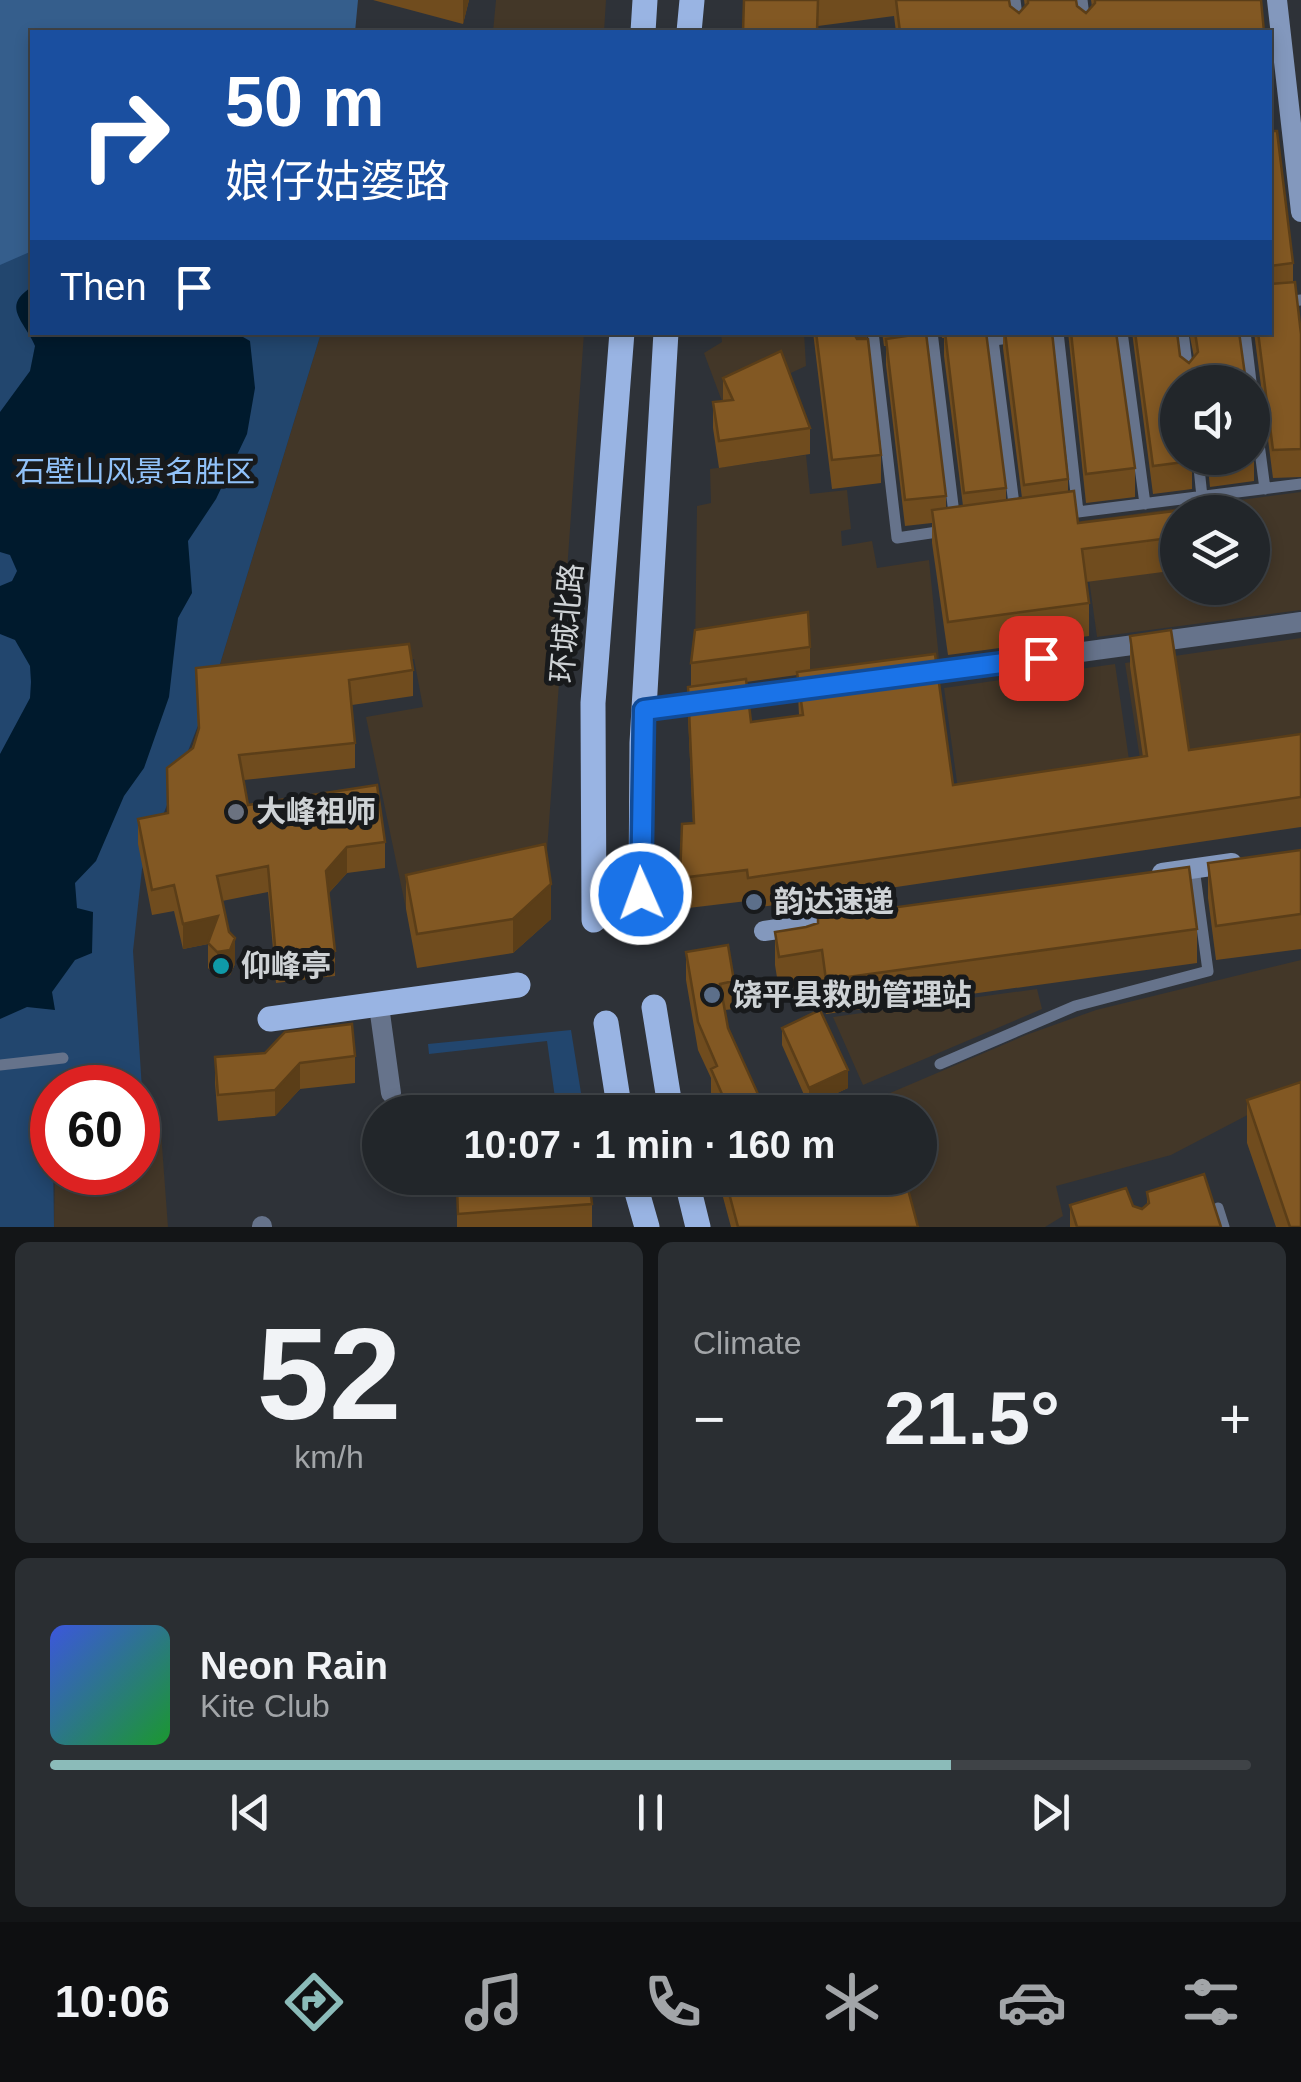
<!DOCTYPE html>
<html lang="en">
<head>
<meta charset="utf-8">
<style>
	:root { --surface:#22262a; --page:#2a2e32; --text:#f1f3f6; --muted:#a2a5a8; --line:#3f4347; --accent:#8bbbb9 }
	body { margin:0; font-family:Arial,"Noto Sans SC",sans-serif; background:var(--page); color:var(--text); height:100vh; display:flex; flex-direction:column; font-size:38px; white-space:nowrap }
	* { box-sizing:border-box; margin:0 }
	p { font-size:32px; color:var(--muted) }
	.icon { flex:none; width:55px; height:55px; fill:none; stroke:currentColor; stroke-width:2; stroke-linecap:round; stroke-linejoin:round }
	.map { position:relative; height:1227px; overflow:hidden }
	.sheet { display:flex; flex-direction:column; gap:15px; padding:15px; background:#131517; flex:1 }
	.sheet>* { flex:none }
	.guide { position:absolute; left:30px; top:30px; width:1242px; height:305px; border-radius:0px; box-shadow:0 5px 15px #0003,0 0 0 2px var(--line); background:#1a4fa0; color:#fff; overflow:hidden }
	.fabs { position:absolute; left:1160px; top:365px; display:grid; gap:20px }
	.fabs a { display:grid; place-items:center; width:110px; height:110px; border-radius:50%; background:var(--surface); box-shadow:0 5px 15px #0003,0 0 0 2px var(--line); font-size:50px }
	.speed { position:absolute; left:30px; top:1065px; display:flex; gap:20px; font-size:50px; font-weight:700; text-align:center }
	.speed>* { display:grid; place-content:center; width:130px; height:130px; border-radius:50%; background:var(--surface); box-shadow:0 5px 15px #0003,0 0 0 2px var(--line); line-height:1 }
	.speed .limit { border:15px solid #d22; background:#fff; color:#111 }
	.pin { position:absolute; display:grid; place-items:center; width:85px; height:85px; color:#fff; margin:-42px; border-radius:20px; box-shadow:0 5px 15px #0006 }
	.me { position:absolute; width:110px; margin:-55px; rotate:358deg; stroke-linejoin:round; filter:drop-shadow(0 0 8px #0008) }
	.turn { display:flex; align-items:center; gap:35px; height:210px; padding:0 30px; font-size:45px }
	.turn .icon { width:130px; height:130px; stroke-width:2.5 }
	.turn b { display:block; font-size:70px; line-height:85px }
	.then { display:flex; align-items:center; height:95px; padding:0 30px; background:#0003; gap:20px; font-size:38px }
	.big { font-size:75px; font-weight:700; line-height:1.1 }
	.sheet .tile { flex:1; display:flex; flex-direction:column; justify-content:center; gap:15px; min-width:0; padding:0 35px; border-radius:15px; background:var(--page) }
	.sheet .dial { align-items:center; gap:0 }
	.dial b { font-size:130px; line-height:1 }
	.song { display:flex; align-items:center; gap:30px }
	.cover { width:120px; height:120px; border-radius:15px; background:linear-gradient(135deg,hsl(230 70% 55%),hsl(130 70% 35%)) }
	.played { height:10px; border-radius:5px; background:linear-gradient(90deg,var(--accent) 75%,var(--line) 75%) }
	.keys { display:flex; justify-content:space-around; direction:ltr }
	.heat { display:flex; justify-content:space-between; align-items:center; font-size:55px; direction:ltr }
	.sheet .tiles { flex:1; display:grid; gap:15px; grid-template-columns:1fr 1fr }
	.tile:last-child { grid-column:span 2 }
	.trip { position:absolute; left:362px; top:1095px; width:575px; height:100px; border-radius:50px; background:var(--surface); box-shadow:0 5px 15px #0003,0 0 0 2px var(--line); font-weight:700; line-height:100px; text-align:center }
	.dock { display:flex; height:160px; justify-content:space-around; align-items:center; background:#0e0f11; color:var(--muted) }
	.dock .icon { width:70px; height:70px }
	.dock .selected { color:var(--accent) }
	.dock b { font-size:45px; color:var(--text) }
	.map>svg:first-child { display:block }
	.industrial { fill:#433728; fill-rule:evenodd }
	.green { fill:#22466e }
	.forest { fill:#355e8c }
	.water { fill:#001a2d }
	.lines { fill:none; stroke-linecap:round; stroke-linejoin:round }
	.lane { stroke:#66738b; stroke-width:11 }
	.street { stroke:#66738b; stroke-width:20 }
	.secondary { stroke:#8398bd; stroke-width:20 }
	.primary { stroke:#99b4e3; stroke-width:25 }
	.wall { fill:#704c1e; fill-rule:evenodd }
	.shaded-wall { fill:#5b3e18 }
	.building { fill:#825823; stroke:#5b3e18; stroke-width:2.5 }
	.route-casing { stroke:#114b97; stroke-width:25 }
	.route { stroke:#1a73e8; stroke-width:18 }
	.worship-dot { fill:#6b7280; stroke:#181a1c; stroke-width:4 }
	.service-dot { fill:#5c6f8a; stroke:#181a1c; stroke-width:4 }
	.culture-dot { fill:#0f9aa8; stroke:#181a1c; stroke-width:4 }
	.labels { text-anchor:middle; stroke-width:10; stroke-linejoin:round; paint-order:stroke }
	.park-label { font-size:30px; fill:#91c2f9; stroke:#181a1c }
	.street-label { font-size:30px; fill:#ced2d5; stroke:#181a1c }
	.poi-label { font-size:30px; font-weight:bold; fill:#ced2d5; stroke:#181a1c; text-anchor:start }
</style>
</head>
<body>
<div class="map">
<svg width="1301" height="1227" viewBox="0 0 1301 1227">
	<rect width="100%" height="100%" fill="#2e3238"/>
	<path class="industrial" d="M 496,0 L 606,0 L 604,32 L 493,32 Z
		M 321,333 L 584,333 L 545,879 L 406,909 L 366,717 L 423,707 L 414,659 L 213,687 Z
		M 721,333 L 804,333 L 806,366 L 723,404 L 704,353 L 722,342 Z
		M 806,455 L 810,494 L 847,490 L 851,529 L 841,531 L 842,546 L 872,541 L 877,568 L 929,560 L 939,659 L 810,680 L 808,639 L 695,656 L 697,506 L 711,503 L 710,469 Z
		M 1301,492 L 1301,610 L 1097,637 L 1081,521 ZM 1178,512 L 1252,512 L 1252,588 L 1178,588 Z
		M 1301,638 L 1301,755 L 1143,778 L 1125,663 Z
		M 1115,664 L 1132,780 L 960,804 L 944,688 Z
		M 1301,960 L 1301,1087 L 1171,1155 L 1056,1186 L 1063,1216 L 1045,1227 L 919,1227 L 902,1178 L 920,1178 L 920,1112 L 874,1112 L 869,1102 L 1026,1035 L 1096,1010 Z
		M 1037,989 L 1042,1009 L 863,1085 L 833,1017 Z
		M 160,1119 L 168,1227 L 54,1227 L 55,1173 L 138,1172 L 138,1120 Z"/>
	<path class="green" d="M 0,0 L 32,32 L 32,332 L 321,333 L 213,687 L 142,869 L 133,951 L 144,1120 L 138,1120 L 138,1088 L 52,1088 L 54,1227 L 0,1227 Z
		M 571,1030 L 584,1112 L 557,1112 L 547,1041 L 429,1054 L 428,1044 Z"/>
	<path class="forest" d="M 0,0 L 358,0 L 355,32 L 32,32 L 32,251 L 0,265 Z"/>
	<path class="water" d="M 32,287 L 32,332 L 236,333 L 250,341 L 255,388 L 247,434 L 216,499 L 188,541 L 192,593 L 178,618 L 169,697 L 144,768 L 124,796 L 96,861 L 75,883 L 77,908 L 93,912 L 92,953 L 75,960 L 52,992 L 55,1010 L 27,1007 L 0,1019 L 0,754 L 30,698 L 31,682 L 30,666 L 15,640 L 0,634 L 0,586 L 12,581 L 17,571 L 10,555 L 0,552 L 0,412 L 30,371 L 35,346 C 25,322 0,306 32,287 Z"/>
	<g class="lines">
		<path class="lane" d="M 1015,0 L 1019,32
			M 1082,0 L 1086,32
			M 1270,304 L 1301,300
			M 873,332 L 897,538 L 944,531
			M 932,332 L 955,522
			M 992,332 L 1015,512
			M 1058,332 L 1078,512
			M 1122,332 L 1145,504
			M 1183,332 L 1189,382
			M 1245,332 L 1251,382
			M 974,343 L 1015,337
			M 1252,391 L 1265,489
			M 1198,458 L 1202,497
			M 1062,514 L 1301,484
			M 940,1064 L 1075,1006 L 1208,971 L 1194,868
			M 0,1065 L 63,1058
			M 1218,1208 L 1224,1227"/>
		<path class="street" d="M 914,675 L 1301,622
			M 644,709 L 820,687
			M 379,1006 L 391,1093
			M 262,1226 L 262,1227"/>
		<path class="secondary" d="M 1277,0 L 1301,212
			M 1162,873 L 1232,863
			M 764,931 L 841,920"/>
		<path class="primary" d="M 643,32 L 645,0
			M 689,32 L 692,0
			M 641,893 L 642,743 L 666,332
			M 594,920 L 593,703 L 622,332
			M 654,1007 L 671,1112
			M 270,1019 L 518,985
			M 606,1023 L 620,1112
			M 633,1178 L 647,1227
			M 686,1178 L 698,1227"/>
	</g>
	<path class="wall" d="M 373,0 L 469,0 L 463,24 Z
		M 744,0 L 1009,0 L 1010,6 L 1019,13 L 1025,7 L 1024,0 L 1076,0 L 1077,6 L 1086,13 L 1092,7 L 1091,0 L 1261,0 L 1264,32 L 896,32 L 894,16 L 818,26 L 818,32 L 743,32 Z
		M 1270,82 L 1272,131 L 1293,263 L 1293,282 L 1301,334 L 1301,477 L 1273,478 L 1254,332 L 1270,332 Z
		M 813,332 L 866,332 L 881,455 L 881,483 L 832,489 Z
		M 882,332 L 926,333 L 946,496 L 946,508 L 963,506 L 944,356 L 944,338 L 942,338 L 941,332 L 986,332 L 1006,488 L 1006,500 L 1022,498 L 1003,348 L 1003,332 L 1052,332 L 1068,479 L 1068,492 L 1078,523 L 1178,512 L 1178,570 L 1086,582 L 1089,603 L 1089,636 L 948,655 L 932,543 L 932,523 L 905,526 L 886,365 L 886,346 L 884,346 Z
		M 1068,332 L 1116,332 L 1135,468 L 1135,497 L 1086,503 Z
		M 1132,332 L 1177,332 L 1180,356 L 1189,363 L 1194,357 L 1189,332 L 1239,332 L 1178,382 L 1192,461 L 1192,489 L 1153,494 Z
		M 723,378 L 810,428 L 810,454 L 719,468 L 713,428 L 713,402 L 723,401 Z
		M 1252,437 L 1254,452 L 1254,481 L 1210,487 L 1207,458 L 1252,458 Z
		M 1130,636 L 1189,750 L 1301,734 L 1301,827 L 768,906 L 748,908 L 747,901 L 680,909 L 680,878 L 693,823 L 688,717 L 688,687 L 691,686 L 691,663 L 810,647 L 810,671 L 953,785 L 1143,757 L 1130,666 ZM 797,675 L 799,715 L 751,722 L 746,682 Z
		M 196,668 L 413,670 L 413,696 L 352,705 L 355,743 L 355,768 L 244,780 L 248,805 L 385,842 L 385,868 L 347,873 L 328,894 L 335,951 L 335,976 L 276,983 L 268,892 L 222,901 L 235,964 L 230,975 L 217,978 L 208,968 L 208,944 L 183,949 L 174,911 L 152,915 L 138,844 L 138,819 L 168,813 L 198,731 Z
		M 1301,850 L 1301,949 L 1216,960 L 1208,898 L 1208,863 Z
		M 406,875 L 551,919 L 513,953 L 417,968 L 406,909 Z
		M 1197,929 L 1197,963 L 826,1014 L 822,983 L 779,990 L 775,965 L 775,932 Z
		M 686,952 L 734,981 L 734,1009 L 725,1010 L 728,1028 L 766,1112 L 718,1112 L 711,1097 L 711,1078 L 698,1050 L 686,980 Z
		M 782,1028 L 848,1088 L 809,1106 L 782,1045 Z
		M 355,1056 L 355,1083 L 300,1089 L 275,1116 L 218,1121 L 215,1083 L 215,1057 Z
		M 1247,1100 L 1301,1227 L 1276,1227 L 1247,1143 Z
		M 720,1178 L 905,1178 L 918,1227 L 731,1227 L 720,1186 Z
		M 457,1188 L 592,1204 L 592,1227 L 457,1227 Z
		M 1147,1192 L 1221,1227 L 1070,1227 L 1070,1205 L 1133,1206 L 1142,1209 L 1147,1204 Z"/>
	<path class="shaded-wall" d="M 463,0 L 469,0 L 463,24 Z
		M 1272,104 L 1272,133 L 1270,134 L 1270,105 Z
		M 852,332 L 866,332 L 866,349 Z
		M 347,847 L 347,873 L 326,896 L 326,871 Z
		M 551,884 L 551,919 L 513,953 L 513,919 Z
		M 218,916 L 218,942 L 183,949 L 183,924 Z
		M 235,938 L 235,964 L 230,975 L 217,978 L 217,952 Z
		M 300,1063 L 300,1089 L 275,1116 L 275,1090 Z
		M 848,1070 L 848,1088 L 809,1106 L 809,1088 Z"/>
	<path class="building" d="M 744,0 L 818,0 L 817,32 L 743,32 Z
		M 896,0 L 1009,0 L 1010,6 L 1019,13 L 1028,3 L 1028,0 L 1076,0 L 1077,6 L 1086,13 L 1095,3 L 1095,0 L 1261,0 L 1264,32 L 900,32 Z
		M 1270,131 L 1277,131 L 1293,263 L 1270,266 Z
		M 1295,282 L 1301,334 L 1301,449 L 1273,450 L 1258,332 L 1270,332 L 1270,284 Z
		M 816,332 L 853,332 L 857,339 L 868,339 L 881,455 L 832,460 Z
		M 945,332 L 986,332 L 1006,488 L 964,493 Z
		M 1005,332 L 1052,332 L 1068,479 L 1024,485 Z
		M 1071,332 L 1116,332 L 1135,468 L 1086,474 Z
		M 1135,332 L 1177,332 L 1180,356 L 1189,363 L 1198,352 L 1195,332 L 1239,332 L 1246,382 L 1178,382 L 1178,458 L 1191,458 L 1192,461 L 1153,466 Z
		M 926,333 L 946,496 L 905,500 L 886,339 Z
		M 781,351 L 810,428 L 719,441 L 713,402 L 733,400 L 723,378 Z
		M 1074,491 L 1078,523 L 1223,505 L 1224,512 L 1178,512 L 1178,537 L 1082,549 L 1089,603 L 948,622 L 932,510 Z
		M 808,612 L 810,647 L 691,663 L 695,630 Z
		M 1171,630 L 1189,750 L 1301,734 L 1301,797 L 768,875 L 748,878 L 747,870 L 680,878 L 682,824 L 694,823 L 688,687 L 746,679 L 751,722 L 803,715 L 797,672 L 935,654 L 953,785 L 1147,756 L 1130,636 Z
		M 409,644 L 413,670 L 349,680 L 355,743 L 239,755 L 248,805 L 377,785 L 385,842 L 347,847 L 326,871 L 335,951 L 276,957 L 268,866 L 217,876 L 229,932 L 235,938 L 230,950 L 217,952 L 208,943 L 218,916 L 183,924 L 174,885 L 152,890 L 138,819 L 168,813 L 167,768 L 193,748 L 199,728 L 196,668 Z
		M 545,844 L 551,884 L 513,919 L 417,934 L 406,875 Z
		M 1301,850 L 1301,914 L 1216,926 L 1208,863 Z
		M 1189,867 L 1197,929 L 826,980 L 822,950 L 779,957 L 775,932 L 806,927 L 818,923 L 818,918 Z
		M 728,945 L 734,981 L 720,984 L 728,1028 L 766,1112 L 723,1112 L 729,1110 L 711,1069 L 717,1066 L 698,1022 L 686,952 Z
		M 820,1010 L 848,1070 L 809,1088 L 782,1028 Z
		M 352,1024 L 355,1056 L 300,1063 L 275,1090 L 218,1095 L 215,1057 L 265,1053 L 285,1032 Z
		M 1301,1082 L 1301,1227 L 1290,1227 L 1247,1100 Z
		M 1204,1174 L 1221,1227 L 1077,1227 L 1070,1205 L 1126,1188 L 1133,1206 L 1142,1209 L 1149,1203 L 1147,1192 Z
		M 589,1178 L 592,1204 L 458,1214 L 457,1188 Z
		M 725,1178 L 905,1178 L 918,1227 L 738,1227 Z"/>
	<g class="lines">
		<g class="route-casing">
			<path id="route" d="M 641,894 L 644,710 L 1041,658"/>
		</g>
		<use href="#route" class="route"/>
	</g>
	<circle class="worship-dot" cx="236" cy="812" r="10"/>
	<g class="service-dot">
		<circle cx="754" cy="902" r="10"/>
		<circle cx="712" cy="995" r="10"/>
	</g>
	<circle class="culture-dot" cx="221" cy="966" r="10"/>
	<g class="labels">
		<g class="park-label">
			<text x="135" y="482">石壁山风景名胜区</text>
		</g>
		<g class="street-label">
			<text transform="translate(567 623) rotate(-85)" y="10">环城北路</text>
		</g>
		<g class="poi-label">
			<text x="256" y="822">大峰祖师</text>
			<text x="774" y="912">韵达速递</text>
			<text x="241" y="976">仰峰亭</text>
			<text x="732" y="1005">饶平县救助管理站</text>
		</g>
	</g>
</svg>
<div class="fabs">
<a><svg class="icon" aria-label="sound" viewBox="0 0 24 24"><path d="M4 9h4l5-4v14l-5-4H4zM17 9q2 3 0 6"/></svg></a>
<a><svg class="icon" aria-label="layers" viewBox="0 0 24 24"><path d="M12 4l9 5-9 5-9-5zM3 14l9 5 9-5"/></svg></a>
</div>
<div class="speed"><div class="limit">60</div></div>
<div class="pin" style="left:1041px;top:658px;background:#d93025"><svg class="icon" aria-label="arrive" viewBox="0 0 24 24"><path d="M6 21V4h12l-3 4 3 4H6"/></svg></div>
<svg class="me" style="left:641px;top:894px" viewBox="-20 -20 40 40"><circle r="17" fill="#1a73e8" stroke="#fff" stroke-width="3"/><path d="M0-11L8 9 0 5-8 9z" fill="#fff"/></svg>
<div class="trip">10:07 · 1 min · 160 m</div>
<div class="guide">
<div class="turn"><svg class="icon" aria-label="right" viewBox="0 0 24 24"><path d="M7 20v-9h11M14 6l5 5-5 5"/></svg><div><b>50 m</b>娘仔姑婆路</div></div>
<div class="then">Then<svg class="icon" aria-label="arrive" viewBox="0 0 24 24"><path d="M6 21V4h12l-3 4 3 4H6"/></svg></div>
</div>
</div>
<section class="sheet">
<div class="tiles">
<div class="tile dial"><b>52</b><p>km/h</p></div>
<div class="tile"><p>Climate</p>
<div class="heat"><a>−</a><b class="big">21.5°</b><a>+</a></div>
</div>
<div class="tile">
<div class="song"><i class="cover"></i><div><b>Neon Rain</b><p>Kite Club</p></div></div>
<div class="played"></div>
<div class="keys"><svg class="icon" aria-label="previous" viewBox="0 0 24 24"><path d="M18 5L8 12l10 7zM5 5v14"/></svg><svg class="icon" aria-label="pause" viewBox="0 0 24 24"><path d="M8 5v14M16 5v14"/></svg><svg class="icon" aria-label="next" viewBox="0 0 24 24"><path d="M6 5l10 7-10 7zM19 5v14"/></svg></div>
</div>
</div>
</section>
<nav class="dock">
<b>10:06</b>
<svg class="icon selected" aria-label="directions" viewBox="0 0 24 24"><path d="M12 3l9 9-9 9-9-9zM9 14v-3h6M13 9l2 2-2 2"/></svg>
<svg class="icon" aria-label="music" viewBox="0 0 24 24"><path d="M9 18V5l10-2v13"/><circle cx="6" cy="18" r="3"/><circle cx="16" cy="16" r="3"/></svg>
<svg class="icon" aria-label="phone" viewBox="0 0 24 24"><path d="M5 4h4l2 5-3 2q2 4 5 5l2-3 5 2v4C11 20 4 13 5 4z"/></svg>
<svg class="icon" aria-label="climate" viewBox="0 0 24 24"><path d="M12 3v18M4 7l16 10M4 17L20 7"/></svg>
<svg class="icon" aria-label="car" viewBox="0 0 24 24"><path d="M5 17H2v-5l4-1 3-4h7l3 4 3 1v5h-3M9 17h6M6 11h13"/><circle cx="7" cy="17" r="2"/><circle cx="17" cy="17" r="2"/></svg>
<svg class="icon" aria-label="filters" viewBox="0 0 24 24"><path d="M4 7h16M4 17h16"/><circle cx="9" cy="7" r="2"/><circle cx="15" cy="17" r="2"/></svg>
</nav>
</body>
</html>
